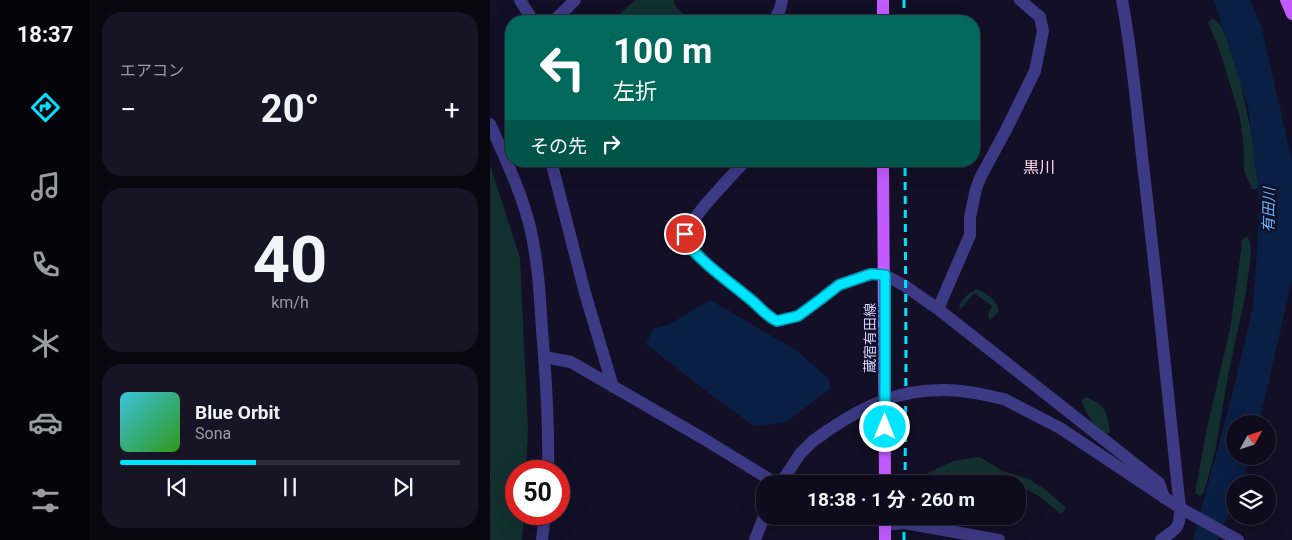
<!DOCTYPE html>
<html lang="ja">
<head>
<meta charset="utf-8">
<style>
	:root { --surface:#0e0b1c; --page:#171425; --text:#f1f3f6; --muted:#9b9ba3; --line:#2e2b3b; --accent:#00e5ff }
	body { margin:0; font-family:Roboto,"Noto Sans JP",sans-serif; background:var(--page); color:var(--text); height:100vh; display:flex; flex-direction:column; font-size:19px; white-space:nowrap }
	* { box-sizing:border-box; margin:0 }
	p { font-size:16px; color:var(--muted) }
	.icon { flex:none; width:28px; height:28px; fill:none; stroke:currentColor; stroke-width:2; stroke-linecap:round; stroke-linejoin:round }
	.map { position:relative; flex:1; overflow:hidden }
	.panel { display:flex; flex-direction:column; gap:12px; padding:12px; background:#08060f; width:400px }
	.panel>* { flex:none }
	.guide { position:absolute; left:15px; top:15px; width:475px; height:152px; border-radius:20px; box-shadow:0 5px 20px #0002,0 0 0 1px var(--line); background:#00695c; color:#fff; overflow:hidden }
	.needle { width:32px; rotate:50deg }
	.controls { position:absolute; left:736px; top:415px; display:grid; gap:10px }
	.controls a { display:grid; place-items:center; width:50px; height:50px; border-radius:50%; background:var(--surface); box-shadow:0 5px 20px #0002,0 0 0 1px var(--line); font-size:25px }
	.speed { position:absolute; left:15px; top:460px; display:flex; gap:10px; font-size:25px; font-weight:700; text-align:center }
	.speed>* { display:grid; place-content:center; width:65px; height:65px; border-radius:50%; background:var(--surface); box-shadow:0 5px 20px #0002,0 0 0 1px var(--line); line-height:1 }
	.speed .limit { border:8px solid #d22; background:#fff; color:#111 }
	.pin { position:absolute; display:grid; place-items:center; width:42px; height:42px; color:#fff; margin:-21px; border:2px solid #fff; border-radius:50%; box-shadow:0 1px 5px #0007 }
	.me { position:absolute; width:55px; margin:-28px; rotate:0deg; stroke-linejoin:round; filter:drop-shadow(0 0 4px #0008) }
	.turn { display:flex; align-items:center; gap:18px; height:105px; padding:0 25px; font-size:22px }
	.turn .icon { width:65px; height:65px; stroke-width:2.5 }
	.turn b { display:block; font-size:35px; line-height:42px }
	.then { display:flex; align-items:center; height:48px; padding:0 25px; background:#0003; gap:10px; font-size:19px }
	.big { font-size:38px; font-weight:700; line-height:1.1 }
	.panel .card { flex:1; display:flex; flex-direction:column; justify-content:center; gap:8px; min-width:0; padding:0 18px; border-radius:20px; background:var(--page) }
	.panel .dial { align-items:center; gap:0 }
	.dial b { font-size:65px; line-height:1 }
	.song { display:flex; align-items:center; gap:15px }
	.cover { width:60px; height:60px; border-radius:8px; background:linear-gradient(135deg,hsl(190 70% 55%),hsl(110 70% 35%)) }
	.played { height:5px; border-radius:2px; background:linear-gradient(90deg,var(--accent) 40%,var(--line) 40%) }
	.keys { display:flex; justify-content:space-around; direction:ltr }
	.heat { display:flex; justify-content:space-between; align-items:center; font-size:28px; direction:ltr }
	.trip { position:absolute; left:266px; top:475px; width:270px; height:50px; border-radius:20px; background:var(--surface); box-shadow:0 5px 20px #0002,0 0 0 1px var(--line); font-weight:700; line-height:50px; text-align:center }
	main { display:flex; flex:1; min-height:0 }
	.menu { display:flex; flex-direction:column; width:90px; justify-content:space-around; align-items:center; background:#06040b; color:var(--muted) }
	.menu .icon { width:35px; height:35px }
	.menu .current { color:var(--accent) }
	.menu b { font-size:22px; color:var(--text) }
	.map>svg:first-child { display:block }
	.green { fill:#12302f }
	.water { fill:#0a1f44 }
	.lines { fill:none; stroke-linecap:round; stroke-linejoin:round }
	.minor { stroke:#3d3a85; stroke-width:12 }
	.major { stroke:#c25bff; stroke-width:12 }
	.rail { stroke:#00e5ff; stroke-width:3; stroke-dasharray:8 6; stroke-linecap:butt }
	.minor-bridge { stroke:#3d3a85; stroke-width:12 }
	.route-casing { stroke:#0095a6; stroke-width:12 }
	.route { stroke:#00e5ff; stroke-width:9 }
	.labels { text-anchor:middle; stroke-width:5; stroke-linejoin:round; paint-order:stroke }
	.street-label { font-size:14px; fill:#d9d4ff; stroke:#130f26 }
	.water-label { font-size:15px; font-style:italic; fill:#62b6ff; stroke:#130f26 }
	.quarter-label { font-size:16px; fill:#ffd6f0; stroke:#130f26 }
</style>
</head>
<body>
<main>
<nav class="menu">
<b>18:37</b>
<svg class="icon current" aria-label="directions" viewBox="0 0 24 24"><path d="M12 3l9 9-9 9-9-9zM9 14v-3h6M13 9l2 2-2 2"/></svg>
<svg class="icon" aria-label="music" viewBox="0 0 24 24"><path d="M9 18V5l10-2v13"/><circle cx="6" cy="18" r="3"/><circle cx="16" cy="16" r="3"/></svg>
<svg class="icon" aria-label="phone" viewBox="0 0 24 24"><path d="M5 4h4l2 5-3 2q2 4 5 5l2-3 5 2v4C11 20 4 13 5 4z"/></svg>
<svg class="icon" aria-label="climate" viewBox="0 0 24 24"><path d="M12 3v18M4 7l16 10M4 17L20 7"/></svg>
<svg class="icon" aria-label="car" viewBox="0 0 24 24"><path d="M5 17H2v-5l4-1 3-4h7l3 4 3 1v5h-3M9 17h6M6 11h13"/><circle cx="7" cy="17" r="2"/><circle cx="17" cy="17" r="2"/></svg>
<svg class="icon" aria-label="filters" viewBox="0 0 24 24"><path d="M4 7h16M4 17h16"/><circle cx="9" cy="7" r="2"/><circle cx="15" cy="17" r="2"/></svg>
</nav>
<section class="panel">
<div class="card"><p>エアコン</p>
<div class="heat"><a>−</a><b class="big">20°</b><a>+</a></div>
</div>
<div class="card dial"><b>40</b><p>km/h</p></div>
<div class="card">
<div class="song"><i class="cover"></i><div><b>Blue Orbit</b><p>Sona</p></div></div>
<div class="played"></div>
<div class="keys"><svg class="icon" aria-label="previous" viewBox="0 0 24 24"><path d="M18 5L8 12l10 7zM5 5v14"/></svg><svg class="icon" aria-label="pause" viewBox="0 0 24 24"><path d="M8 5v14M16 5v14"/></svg><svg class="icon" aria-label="next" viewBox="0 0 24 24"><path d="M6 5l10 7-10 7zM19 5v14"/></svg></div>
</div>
</section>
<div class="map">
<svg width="802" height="540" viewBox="0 0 802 540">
	<rect width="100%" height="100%" fill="#130f26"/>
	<path class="green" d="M 145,0 L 184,0 L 185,6 L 200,21 L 123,21 L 126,17 Z
		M 722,18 L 731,25 L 737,40 L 750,80 L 763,141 L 765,166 L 770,185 L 766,189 L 762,189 L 754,171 L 754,149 L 750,118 L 734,64 L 726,41 L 721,30 L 718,23 Z
		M 0,165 L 30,258 L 38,430 L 36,471 L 26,471 L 26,514 L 34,514 L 32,540 L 0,540 Z
		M 757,236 L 760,242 L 761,254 L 756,292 L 738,376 L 725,452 L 714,492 L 710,496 L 705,493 L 717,428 L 740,329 L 751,251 L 752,240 Z
		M 487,289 C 496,293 507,300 509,311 L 500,320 L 499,319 L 498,313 L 502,306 L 484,293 L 471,309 L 469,306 C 473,298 479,293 487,289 Z
		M 597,397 C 616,406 617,411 620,432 L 616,435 C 604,428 596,413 591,400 Z
		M 489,457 L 513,471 L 539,479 L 556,490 L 576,508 L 571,514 L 549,496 L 528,485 L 528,484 C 517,483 507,477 496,475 L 488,484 L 433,484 L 438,473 L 463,461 Z"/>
	<path class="water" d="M 724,0 L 760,0 L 771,25 L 802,161 L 802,280 L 769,424 L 745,424 L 745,456 L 761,456 L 750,484 L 745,484 L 745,498 L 728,540 L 703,540 L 742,395 L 763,307 L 770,205 L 758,107 Z
		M 220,300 L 306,350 L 339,379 L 340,389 L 295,423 L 264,426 L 220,394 L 156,344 L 163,329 L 178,325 Z"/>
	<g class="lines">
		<path class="minor" d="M 30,0 L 43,21
			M 632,0 C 643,57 647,115 654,173 C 667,284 678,396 690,508 C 690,529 687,528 671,540
			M 64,21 L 85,0
			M 284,21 L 290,9 L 292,0
			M 0,124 C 15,158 31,191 40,227 C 48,261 50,296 52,330 C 56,377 59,424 58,471
			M 61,161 L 95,293 L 123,387
			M 255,161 C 241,177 196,221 194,240 C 212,263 238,280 260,299 C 270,307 277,316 287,321 L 308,316 L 331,299 L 349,285 L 381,274 L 395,275 L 415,286 L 448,309 L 669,483 L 674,498
			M 448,309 L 480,235 L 480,217 L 486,189 L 490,178 L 516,130 L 545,71 L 553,31 L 550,17 L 530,0
			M 54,357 L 81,362 L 214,439 L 287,484
			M 514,399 L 570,428 L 690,508 L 748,540
			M 290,484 L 310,454 L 323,441 L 337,431
			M 395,525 L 414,523 L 509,540
			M 52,540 L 55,514
			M 265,540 L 275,514"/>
		<path class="major" d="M 796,0 L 802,14
			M 393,21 L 393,0
			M 393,161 L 395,484
			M 395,540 L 395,516"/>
		<path class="rail" d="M 414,0 L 414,21
			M 415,484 L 416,360 L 415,161
			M 414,540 L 414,516"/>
		<path class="minor-bridge" d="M 337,431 C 375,405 410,389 456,390 C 476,390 495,395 514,399"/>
	</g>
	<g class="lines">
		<g class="route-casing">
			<path id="route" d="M 195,234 L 194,240 C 212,263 237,280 260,299 C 270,307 276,316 287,321 L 308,316 L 331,299 L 349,285 L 381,274 L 395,275 L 395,427"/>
		</g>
		<use href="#route" class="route"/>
	</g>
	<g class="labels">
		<g class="street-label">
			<text transform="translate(380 338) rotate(-90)" y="5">蔵宿有田線</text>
		</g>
		<g class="water-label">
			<text transform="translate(779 210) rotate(-89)" y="5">有田川</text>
		</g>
		<g class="quarter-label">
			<text x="549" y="173">黒川</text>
		</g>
	</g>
</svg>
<div class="controls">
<a><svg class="needle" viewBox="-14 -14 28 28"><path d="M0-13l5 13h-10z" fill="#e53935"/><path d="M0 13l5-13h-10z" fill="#9b9ba3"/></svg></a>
<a><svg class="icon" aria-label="layers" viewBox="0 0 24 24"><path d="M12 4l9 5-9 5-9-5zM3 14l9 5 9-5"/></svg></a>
</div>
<div class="speed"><div class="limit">50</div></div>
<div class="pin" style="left:195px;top:234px;background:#d93025"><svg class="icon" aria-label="arrive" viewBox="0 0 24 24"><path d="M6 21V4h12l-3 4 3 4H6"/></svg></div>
<svg class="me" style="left:395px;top:427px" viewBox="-20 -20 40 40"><circle r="17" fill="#00e5ff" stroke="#fff" stroke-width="3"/><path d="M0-11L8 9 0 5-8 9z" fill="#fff"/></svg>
<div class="trip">18:38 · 1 分 · 260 m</div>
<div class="guide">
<div class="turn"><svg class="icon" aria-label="left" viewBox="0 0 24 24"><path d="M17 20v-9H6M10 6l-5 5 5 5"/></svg><div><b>100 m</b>左折</div></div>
<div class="then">その先<svg class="icon" aria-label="right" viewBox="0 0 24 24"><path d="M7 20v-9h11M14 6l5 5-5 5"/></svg></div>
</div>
</div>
</main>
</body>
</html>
